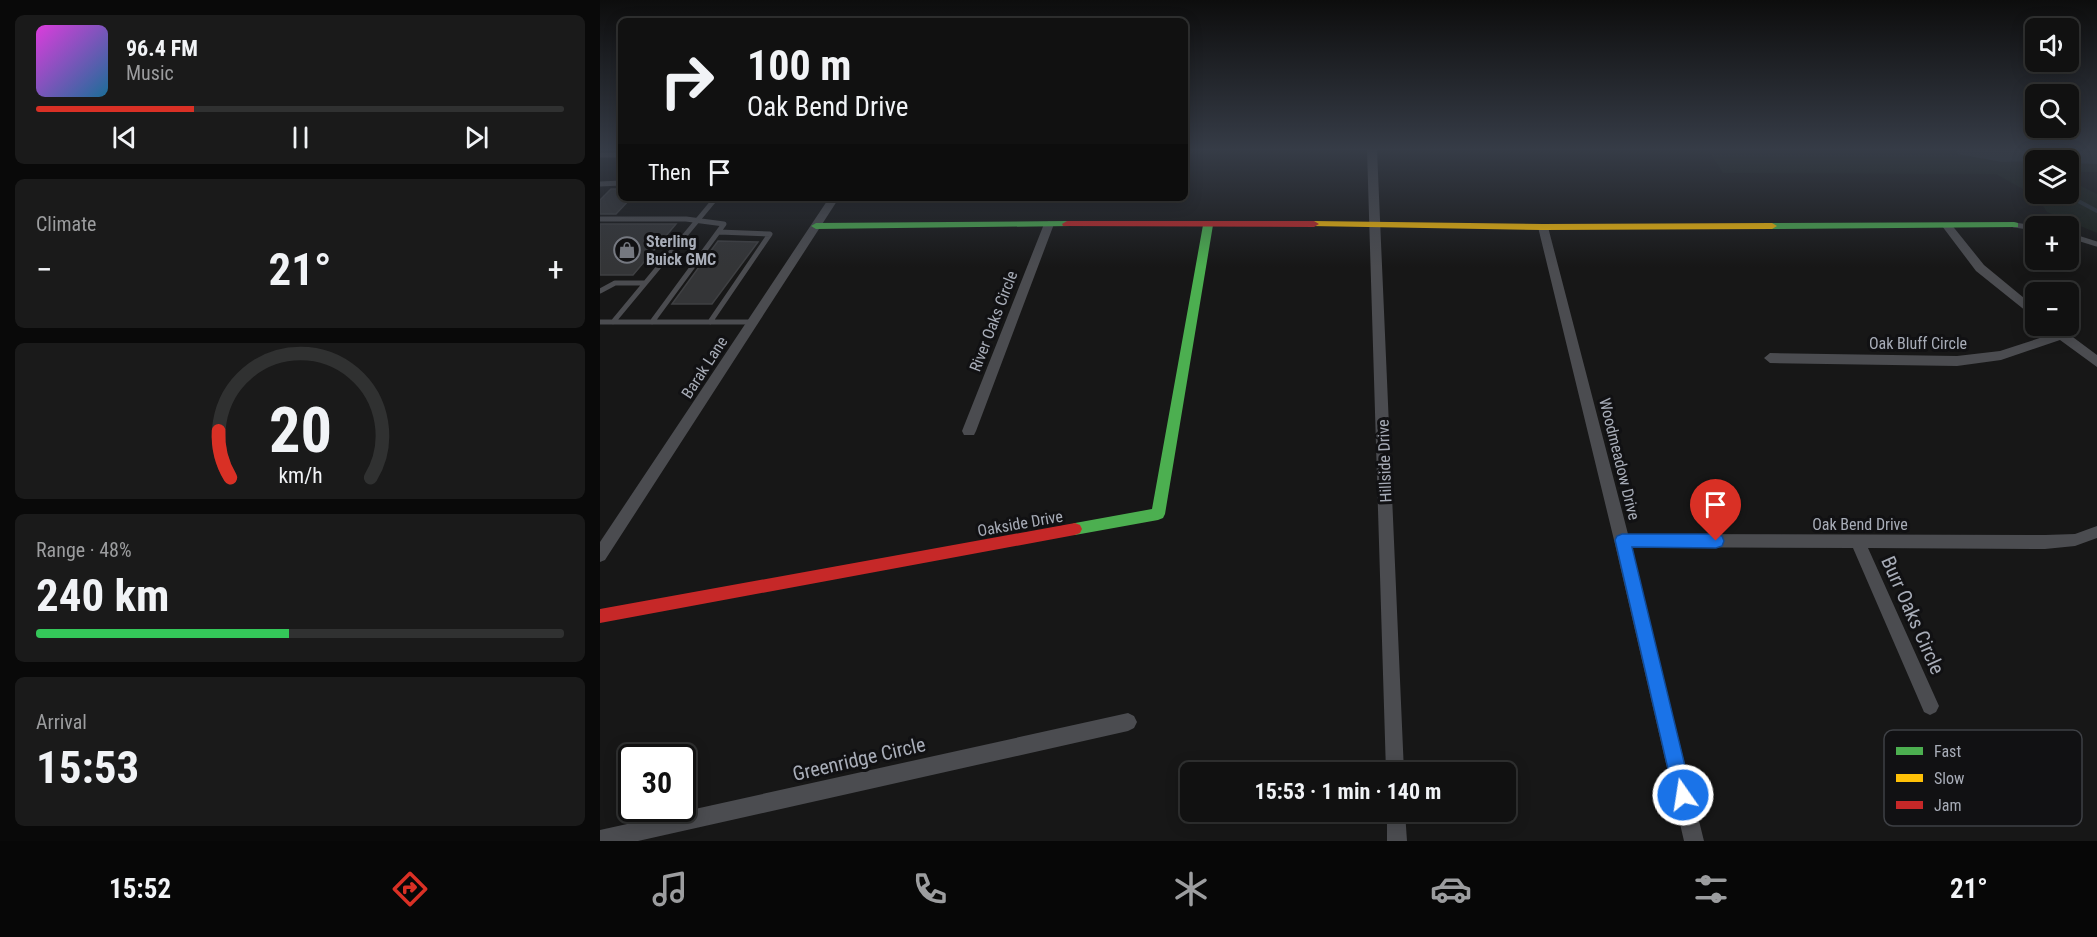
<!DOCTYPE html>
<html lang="en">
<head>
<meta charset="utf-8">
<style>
	:root { --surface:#111; --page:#1a1a1a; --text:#f1f3f6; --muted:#9c9d9f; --line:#303131; --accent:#d93025 }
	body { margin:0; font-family:"Roboto Condensed",sans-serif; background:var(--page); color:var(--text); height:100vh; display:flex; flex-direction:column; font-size:22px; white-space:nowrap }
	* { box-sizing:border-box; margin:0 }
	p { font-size:20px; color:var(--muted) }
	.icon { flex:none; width:33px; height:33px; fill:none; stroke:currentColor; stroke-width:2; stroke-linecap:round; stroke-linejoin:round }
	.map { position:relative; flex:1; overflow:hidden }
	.drawer { display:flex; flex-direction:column; gap:15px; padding:15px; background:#090909; width:600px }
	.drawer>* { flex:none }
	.guide { position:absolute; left:18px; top:18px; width:570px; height:183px; border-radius:9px; box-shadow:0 3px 15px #0003,0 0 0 2px var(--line); background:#111; color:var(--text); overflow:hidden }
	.tools { position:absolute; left:1425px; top:18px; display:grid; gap:12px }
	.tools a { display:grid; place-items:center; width:54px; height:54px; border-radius:9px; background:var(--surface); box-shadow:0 3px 15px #0003,0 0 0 2px var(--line); font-size:30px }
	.speed { position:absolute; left:18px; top:744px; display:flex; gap:12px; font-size:30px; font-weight:700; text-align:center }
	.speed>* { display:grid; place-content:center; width:78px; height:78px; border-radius:50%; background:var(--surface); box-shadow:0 3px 15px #0003,0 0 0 2px var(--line); line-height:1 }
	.speed .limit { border:3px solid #111; border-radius:9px; background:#fff; color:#111 }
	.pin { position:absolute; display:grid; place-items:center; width:51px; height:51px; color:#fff; margin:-62px -26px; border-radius:50% 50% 50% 0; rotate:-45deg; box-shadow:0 0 6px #0007 }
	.pin .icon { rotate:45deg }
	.me { position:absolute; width:66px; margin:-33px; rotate:347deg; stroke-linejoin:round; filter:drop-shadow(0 0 4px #0008) }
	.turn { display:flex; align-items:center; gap:21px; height:126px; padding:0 30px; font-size:27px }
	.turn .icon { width:78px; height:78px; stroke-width:2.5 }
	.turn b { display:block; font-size:42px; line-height:51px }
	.then { display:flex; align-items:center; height:57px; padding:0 30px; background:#0003; gap:12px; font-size:22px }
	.big { font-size:45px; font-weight:700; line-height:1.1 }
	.drawer .card { flex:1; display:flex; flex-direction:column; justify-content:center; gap:9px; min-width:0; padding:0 21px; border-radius:9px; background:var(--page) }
	.drawer .dial { align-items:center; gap:0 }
	.dial svg { height:156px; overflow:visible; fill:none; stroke:var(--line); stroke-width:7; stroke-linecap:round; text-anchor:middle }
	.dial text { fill:var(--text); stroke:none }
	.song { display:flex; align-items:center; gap:18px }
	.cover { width:72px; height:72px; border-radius:9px; background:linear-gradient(135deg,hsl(300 70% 55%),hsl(200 70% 35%)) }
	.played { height:6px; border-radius:3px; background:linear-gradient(90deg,var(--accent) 30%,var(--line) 30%) }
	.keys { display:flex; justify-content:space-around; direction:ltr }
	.heat { display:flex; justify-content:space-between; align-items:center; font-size:33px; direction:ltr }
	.charge { height:9px; border-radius:4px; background:linear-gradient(90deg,#34c759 48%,var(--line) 0) }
	.trip { position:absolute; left:580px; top:762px; width:336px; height:60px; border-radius:9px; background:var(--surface); box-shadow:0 3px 15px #0003,0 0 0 2px var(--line); font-weight:700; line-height:60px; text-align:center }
	.tab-bar { display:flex; height:96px; justify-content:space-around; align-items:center; background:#070707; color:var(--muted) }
	.tab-bar .icon { width:42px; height:42px }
	.tab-bar .active { color:var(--accent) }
	.tab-bar b { font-size:27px; color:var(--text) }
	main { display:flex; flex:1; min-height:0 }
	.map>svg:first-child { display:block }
	.green { fill:#1b211c }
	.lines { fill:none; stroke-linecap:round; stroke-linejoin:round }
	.stream { stroke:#2a3239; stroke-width:4 }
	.river { fill:#2a3239; fill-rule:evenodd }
	.building { fill:#343537; stroke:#3f4043; stroke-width:1.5 }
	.lane { stroke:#4b4c50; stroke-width:5 }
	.street { fill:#4b4c50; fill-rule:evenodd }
	.fast { fill:#4caf50; fill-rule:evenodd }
	.slow { fill:#ffc107; fill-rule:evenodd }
	.jam { fill:#c62828; fill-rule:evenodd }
	.route { fill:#1a73e8; stroke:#114b97; stroke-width:1.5 }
	.labels { text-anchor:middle; stroke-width:6; stroke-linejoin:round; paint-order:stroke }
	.poi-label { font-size:16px; font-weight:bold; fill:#a8adb8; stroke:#111113; text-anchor:start }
	.street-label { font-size:16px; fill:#a8adb8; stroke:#111113 }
	.near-street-label { font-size:20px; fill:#a8adb8; stroke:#111113 }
	.key { fill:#111113; stroke:#3e4045; stroke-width:1.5 }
	.key-label { font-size:16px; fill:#a8adb8 }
</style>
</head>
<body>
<main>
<section class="drawer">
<div class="card">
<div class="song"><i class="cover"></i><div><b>96.4 FM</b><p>Music</p></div></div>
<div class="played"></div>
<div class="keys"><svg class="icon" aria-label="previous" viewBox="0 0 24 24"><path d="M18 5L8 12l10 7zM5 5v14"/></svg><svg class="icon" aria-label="pause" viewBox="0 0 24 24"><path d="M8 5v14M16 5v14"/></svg><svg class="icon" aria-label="next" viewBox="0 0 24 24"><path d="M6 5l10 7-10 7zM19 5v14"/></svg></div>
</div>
<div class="card"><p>Climate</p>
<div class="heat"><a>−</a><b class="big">21°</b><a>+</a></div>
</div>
<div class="card dial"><svg viewBox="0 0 100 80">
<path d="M14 69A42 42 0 1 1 86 69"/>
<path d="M14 69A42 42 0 0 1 8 45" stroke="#d93025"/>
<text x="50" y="56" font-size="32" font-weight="700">20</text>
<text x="50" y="72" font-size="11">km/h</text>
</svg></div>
<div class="card"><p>Range · 48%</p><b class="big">240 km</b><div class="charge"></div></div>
<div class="card"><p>Arrival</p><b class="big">15:53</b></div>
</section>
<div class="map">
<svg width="1497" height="841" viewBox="0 0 1497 841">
	<rect width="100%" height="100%" fill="#171717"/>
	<path class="green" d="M 1108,150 L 1497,150 L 1497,172 L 1469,172 L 1468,160 L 1436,160 L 1436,194 L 1468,194 L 1469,175 L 1481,186 L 1497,194 L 1497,233 L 1447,212 L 1437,197 L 1396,174 L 1123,173 Z"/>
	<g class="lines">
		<path class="stream" d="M 1431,150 L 1431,158
			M 1424,157 L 1436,164
			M 1465,194 L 1497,211"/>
		<path class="river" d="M 1356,150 L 1497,152 L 1497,164 L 1468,163 L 1468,160 L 1402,162 L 1358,154 Z"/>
	</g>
	<path class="building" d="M 11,189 L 21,189 L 21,198 L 31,198 L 16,214 L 0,214 L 0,200 Z
		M 0,224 L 76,224 L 33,275 L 0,275 Z
		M 118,241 L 158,242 L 112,304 L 72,304 Z"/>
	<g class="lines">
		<path class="lane" d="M 0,155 L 21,155
			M 0,184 L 21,183
			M 0,219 L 86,219 L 124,224 L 52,322
			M 1414,225 L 1436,228
			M 1468,235 L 1497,244
			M 0,291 L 15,283 L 45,283
			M 0,322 L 153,322
			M 13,322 L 116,198
			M 110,322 L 170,234 L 119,232"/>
		<path class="street" d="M 767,150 L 777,150 L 804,772 L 786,772 Z
			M 229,198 L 239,198 L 5,560 L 0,562 L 0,542 Z
			M 449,221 L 454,224 L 376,431 L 374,435 L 364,435 L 362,431 L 444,224 Z
			M 1347,223 L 1351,224 L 1384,265 L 1436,308 L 1436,319 L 1376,271 L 1342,226 Z
			M 943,224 L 948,227 L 1028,534 L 1445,535 L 1475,534 L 1497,526 L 1497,538 L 1475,546 L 1445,549 L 1268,548 L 1339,706 L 1336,712 L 1330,715 L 1324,712 L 1253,548 L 1031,547 L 1104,841 L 1084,841 L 1014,540 L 938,227 Z
			M 1444,326 L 1458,326 L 1497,355 L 1497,367 L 1460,340 L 1401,360 L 1357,366 L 1170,363 L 1164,358 L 1170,353 L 1357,356 L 1400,351 L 1452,334 Z
			M 528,713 L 534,716 L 537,722 L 534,728 L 528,731 L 38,841 L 0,841 L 0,830 Z
			M 787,812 L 805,812 L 807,841 L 787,841 Z"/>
		<path class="fast" d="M 467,221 L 472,224 L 471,226 L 216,229 L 211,226 L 216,223 Z
			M 608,222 L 613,225 L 565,514 L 563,518 L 558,520 L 475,535 L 470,533 L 468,529 L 470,525 L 475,523 L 552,509 L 603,225 Z
			M 1414,222 L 1418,223 L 1418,227 L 1172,229 L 1167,226 L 1172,223 Z"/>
		<path class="slow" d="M 714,221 L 943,224 L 1172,223 L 1177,226 L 1172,229 L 943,230 L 710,226 L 709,224 Z"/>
		<path class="jam" d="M 467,221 L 714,221 L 719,224 L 714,227 L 463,226 L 462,224 Z
			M 475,523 L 480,525 L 482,529 L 480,533 L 475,535 L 0,623 L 0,609 Z"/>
	</g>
	<linearGradient id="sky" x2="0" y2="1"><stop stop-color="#0d0d0d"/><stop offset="0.56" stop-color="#363c47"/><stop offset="1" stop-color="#363c47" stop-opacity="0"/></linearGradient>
	<rect width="1497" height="267" fill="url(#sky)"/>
	<path class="route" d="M 1022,534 L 1116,534 L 1122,536 L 1124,541 L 1122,546 L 1116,548 L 1032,547 L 1092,795 L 1090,801 L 1083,804 L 1076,801 L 1074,795 L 1015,540 L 1017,536 Z"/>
	<defs>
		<g id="shop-ring" transform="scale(1.35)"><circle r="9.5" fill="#111113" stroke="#757880" stroke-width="1.5"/><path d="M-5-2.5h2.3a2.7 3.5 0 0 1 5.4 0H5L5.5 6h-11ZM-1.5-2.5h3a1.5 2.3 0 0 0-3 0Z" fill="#757880"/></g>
	</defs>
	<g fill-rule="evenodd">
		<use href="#shop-ring" x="27" y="250"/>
	</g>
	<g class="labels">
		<g class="poi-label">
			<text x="46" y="247">Sterling<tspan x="46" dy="18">Buick GMC</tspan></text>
		</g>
		<g class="street-label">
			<text transform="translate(393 321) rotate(-69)" y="6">River Oaks Circle</text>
			<text x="1318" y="349">Oak Bluff Circle</text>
			<text transform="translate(104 367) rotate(-57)" y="6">Barak Lane</text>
			<text transform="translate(1020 459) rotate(76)" y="6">Woodmeadow Drive</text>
			<text transform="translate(784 461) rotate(-92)" y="6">Hillside Drive</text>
			<text transform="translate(420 523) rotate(-10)" y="6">Oakside Drive</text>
			<text x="1260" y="530">Oak Bend Drive</text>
		</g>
		<g class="near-street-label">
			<text transform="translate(1313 615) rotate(66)" y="7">Burr Oaks Circle</text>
			<text transform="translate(259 759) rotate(-13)" y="7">Greenridge Circle</text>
		</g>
	</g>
	<rect x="1284" y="730" width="198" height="96" rx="9" class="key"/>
	<rect x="1296" y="747" width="27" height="8" fill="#4caf50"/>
	<rect x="1296" y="774" width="27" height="8" fill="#ffc107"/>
	<rect x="1296" y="801" width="27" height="8" fill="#c62828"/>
	<g class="key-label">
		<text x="1334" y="757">Fast</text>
		<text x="1334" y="784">Slow</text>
		<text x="1334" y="811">Jam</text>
	</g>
</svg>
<div class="tools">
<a><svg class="icon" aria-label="sound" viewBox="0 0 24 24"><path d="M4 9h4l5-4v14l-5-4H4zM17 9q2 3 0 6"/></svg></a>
<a><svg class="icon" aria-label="search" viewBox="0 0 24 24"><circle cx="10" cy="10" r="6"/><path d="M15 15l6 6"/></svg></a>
<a><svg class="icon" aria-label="layers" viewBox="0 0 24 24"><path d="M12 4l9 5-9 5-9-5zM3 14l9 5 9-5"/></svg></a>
<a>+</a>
<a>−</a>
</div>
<div class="speed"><div class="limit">30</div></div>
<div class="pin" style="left:1116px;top:541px;background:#d93025"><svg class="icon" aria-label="arrive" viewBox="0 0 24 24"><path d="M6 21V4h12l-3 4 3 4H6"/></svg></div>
<svg class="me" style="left:1083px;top:795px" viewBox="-20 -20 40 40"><circle r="17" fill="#1a73e8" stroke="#fff" stroke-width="3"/><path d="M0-11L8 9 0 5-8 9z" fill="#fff"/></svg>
<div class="trip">15:53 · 1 min · 140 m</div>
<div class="guide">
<div class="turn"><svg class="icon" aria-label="right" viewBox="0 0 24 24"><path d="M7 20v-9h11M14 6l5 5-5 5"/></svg><div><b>100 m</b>Oak Bend Drive</div></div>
<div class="then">Then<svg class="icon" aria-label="arrive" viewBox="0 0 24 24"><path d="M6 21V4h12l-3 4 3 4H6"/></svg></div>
</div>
</div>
</main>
<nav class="tab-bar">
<b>15:52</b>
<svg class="icon active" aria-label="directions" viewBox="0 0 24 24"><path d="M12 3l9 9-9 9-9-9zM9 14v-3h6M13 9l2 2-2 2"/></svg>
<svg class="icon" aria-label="music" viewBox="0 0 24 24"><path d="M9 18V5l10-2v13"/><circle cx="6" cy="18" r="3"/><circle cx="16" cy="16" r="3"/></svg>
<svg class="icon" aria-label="phone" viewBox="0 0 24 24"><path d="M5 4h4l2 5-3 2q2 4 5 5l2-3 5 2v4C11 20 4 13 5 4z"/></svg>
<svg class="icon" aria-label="climate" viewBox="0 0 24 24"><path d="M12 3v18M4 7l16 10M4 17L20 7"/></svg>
<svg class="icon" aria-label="car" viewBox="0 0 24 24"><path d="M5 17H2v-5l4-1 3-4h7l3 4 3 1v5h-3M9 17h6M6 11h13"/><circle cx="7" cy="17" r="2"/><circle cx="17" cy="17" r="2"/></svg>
<svg class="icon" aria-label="filters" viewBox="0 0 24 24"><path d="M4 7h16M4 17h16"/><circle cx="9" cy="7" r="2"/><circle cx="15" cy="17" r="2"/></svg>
<b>21°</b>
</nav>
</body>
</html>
